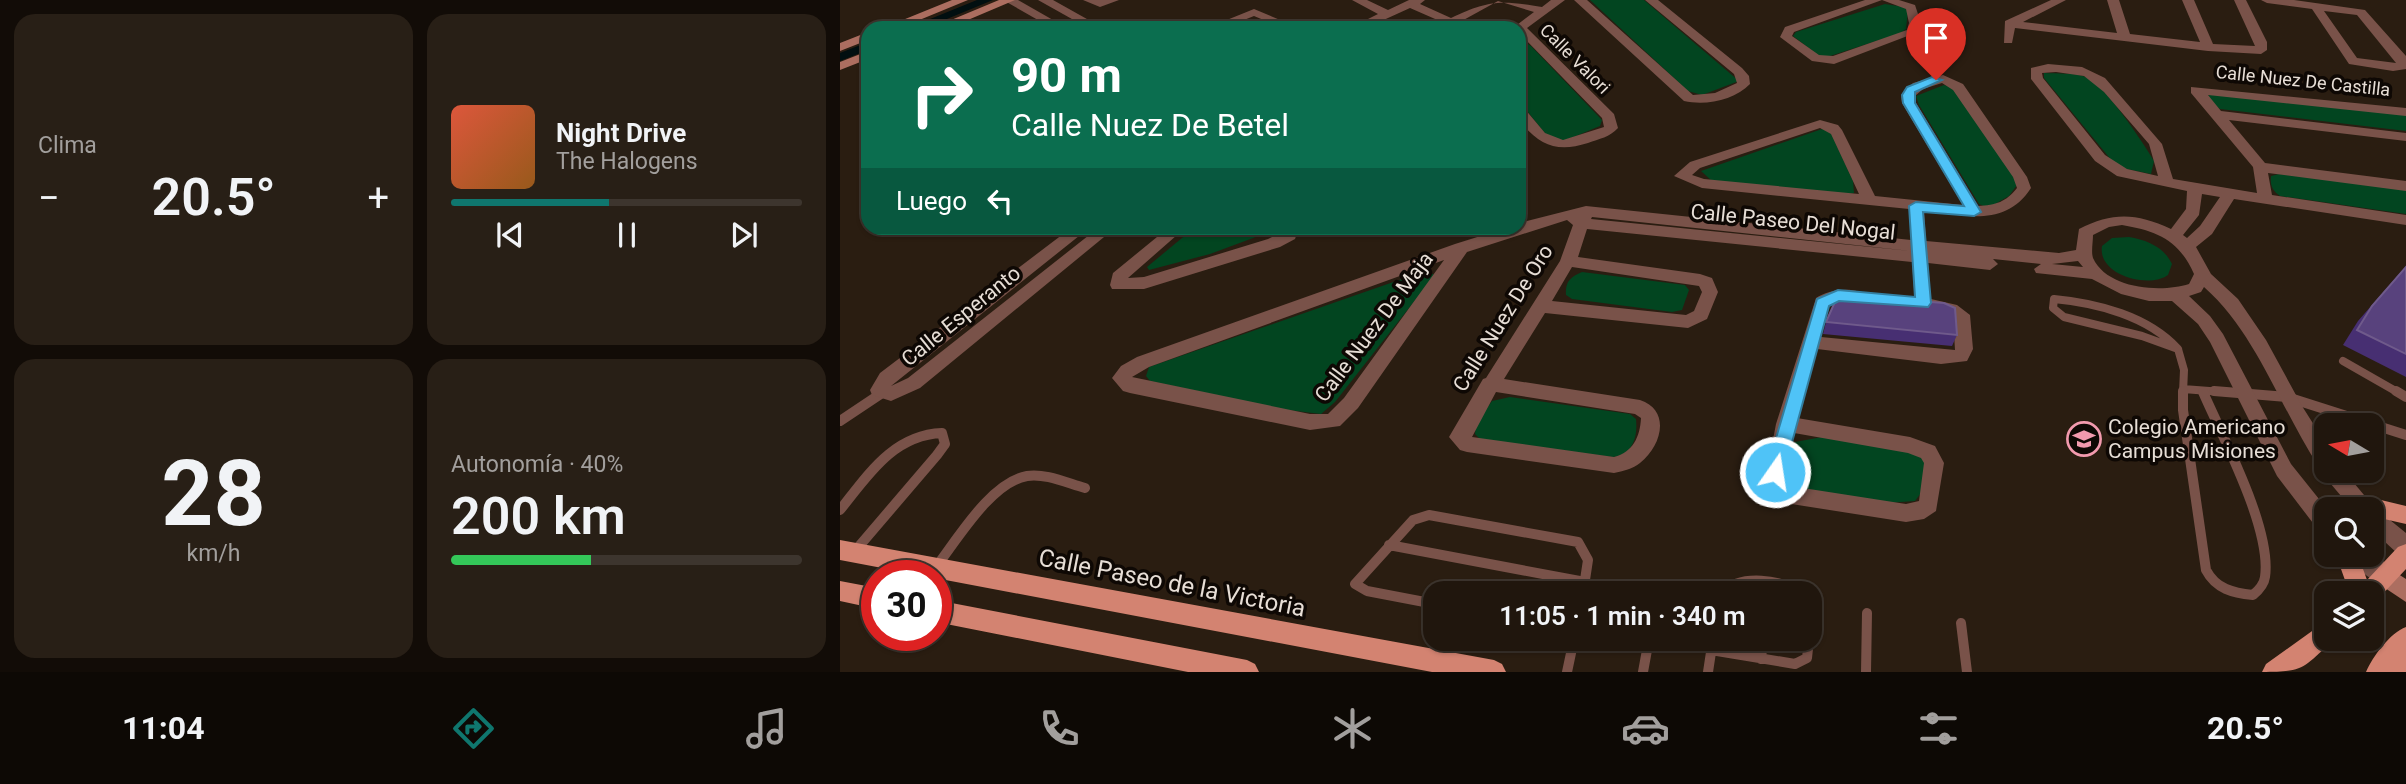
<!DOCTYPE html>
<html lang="es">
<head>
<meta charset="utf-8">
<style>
	:root { --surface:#20160d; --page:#281f16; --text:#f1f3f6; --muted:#a29f9d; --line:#3d352e; --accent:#0f766e }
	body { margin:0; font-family:Roboto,sans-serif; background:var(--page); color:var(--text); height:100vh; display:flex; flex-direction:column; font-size:26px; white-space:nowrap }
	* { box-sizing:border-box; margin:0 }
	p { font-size:23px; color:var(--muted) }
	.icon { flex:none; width:38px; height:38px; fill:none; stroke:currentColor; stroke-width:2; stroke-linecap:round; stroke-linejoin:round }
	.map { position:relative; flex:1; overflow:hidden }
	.panel { display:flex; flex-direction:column; gap:14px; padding:14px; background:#120c07; width:840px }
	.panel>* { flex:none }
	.hud { position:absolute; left:21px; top:21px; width:665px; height:214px; border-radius:21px; box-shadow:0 2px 5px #0004,0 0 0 2px var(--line); background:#0b6e4f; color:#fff; overflow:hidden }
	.needle { width:46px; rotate:280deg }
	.fabs { position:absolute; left:1474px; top:413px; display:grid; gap:14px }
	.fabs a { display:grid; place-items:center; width:70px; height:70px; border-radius:14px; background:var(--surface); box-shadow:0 2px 5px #0004,0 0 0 2px var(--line); font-size:35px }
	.speed { position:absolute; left:21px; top:560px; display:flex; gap:14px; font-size:35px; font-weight:700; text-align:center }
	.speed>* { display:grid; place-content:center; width:91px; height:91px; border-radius:50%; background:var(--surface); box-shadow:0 2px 5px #0004,0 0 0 2px var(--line); line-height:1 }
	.speed .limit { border:10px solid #d22; background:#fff; color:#111 }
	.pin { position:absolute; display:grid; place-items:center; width:60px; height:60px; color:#fff; margin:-72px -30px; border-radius:50% 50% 50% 0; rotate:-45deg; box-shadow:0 0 7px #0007 }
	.pin .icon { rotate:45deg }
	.me { position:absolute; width:77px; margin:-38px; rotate:13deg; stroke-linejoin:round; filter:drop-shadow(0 0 5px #0008) }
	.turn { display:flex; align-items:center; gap:24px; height:147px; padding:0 35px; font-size:32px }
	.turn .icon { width:91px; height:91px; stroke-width:2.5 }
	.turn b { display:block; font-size:49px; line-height:60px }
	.then { display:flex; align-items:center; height:66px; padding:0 35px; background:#0003; gap:14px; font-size:26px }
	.big { font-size:52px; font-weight:600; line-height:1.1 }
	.panel .card { flex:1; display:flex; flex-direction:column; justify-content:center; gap:10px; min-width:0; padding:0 24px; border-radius:21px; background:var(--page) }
	.panel .dial { align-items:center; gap:0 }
	.dial b { font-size:91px; line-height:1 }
	.song { display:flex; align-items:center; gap:21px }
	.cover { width:84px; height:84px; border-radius:10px; background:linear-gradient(135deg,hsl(10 70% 55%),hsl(30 70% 35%)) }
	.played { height:7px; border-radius:4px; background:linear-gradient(90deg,var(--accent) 45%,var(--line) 45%) }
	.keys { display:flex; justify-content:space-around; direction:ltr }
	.heat { display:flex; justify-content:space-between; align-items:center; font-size:38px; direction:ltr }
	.charge { height:10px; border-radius:5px; background:linear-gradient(90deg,#34c759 40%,var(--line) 0) }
	.panel .tiles { flex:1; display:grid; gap:14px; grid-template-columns:repeat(2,1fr) }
	.trip { position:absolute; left:583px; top:581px; width:399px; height:70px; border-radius:21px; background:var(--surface); box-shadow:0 2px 5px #0004,0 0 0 2px var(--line); font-weight:600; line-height:70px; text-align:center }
	.dock { display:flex; height:112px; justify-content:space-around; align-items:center; background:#0d0905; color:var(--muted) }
	.dock .icon { width:49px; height:49px }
	.dock .current { color:var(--accent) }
	.dock b { font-size:32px; color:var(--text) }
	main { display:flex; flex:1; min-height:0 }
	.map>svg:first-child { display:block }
	.green { fill:#024520 }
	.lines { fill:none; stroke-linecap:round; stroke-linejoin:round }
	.canal { fill:#010f10; fill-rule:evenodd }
	.lane-far1 { stroke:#795249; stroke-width:8 }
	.lane { stroke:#795249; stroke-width:10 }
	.street { fill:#795249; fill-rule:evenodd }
	.secondary { fill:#ac6e60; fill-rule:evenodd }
	.primary { fill:#d38371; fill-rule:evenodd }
	.wall { fill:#472f72 }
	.building { fill:#58427d; stroke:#6f5a8b; stroke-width:2 }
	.route { fill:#4fc3f7; stroke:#337fa1; stroke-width:2 }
	.labels { text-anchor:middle; stroke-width:7; stroke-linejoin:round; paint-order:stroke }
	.far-street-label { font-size:18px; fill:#e7ded6; stroke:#0e0804 }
	.street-label { font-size:21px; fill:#e7ded6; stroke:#0e0804 }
	.poi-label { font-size:21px; fill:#e7ded6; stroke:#0e0804; text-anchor:start }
	.near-street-label { font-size:24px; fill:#e7ded6; stroke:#0e0804 }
</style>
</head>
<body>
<main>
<section class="panel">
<div class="tiles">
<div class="card"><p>Clima</p>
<div class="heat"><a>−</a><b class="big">20.5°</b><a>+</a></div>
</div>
<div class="card">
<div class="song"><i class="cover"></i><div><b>Night Drive</b><p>The Halogens</p></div></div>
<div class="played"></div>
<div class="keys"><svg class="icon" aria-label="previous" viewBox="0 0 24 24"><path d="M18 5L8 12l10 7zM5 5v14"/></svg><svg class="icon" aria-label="pause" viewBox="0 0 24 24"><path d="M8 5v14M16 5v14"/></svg><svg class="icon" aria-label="next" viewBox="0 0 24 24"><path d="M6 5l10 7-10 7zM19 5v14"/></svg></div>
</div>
<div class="card dial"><b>28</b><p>km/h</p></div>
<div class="card"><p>Autonomía · 40%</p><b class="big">200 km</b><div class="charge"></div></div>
</div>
</section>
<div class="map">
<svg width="1566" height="672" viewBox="0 0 1566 672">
	<rect width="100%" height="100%" fill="#2a1d11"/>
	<path class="green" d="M 750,0 L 804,0 L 899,81 L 862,95 L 848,91 Z
		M 1045,4 L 1064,7 L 1068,11 L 1066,29 L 1061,33 L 987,57 L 978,55 L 953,36 L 956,32 Z
		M 679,38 L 691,46 L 762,120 L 760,126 L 724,141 L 708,137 L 679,101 Z
		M 1204,73 C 1217,74 1235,72 1248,78 C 1266,87 1303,142 1314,161 L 1311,174 L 1277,167 L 1204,78 Z
		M 1104,85 L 1115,89 L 1170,170 L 1177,185 L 1169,196 L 1148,208 L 1139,204 L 1079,105 L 1076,96 Z
		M 1368,94 L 1566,115 L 1566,131 L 1380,109 L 1371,102 Z
		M 982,129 L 990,131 L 1013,181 L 1014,193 L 1001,195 L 872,181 L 861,171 Z
		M 1439,174 L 1566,189 L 1566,214 L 1440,196 C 1432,190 1430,185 1431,176 Z
		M 354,228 L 434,228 L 435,230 L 370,254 L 309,270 L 307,267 Z
		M 1289,237 C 1307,240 1324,247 1332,264 L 1328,275 C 1309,289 1257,275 1262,246 L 1272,238 Z
		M 585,271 L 595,275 L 495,402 L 481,414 L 440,409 L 310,381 L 306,376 L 309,367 Z
		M 742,272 L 845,285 L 849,290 L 842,310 L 832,312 L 732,299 L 726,295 C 725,282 730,277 742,272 Z
		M 670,397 L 790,414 L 796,419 C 798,438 792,455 773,457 L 641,440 L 635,434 L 636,424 L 652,401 Z
		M 982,437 L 1073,452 L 1088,458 L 1081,493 L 1075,501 L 1047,503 L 953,488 L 946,482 L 948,461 L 955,442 Z"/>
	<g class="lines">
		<path class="canal" d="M 137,0 L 153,0 L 85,28 L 68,28 Z
			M 28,42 L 28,50 L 0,61 L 0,53 Z"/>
		<path class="lane-far1" d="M 1214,299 C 1257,303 1308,316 1338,349 L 1302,336 L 1224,317 L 1213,308 Z
			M 1338,349 L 1344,370 L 1343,393
			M 1503,361 L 1559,393
			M 1343,389 L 1396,393"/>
		<path class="lane" d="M 1343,391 L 1343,410 L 1366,570 C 1376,589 1393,593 1413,595 C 1419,590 1424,585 1425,577 C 1432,529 1383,438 1363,392
			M 1374,391 L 1447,397 L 1566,435
			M 1556,391 L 1566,397
			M 0,421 L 42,393
			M 0,510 C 28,475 53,435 102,433 L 105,444 L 97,455 L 15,551
			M 549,545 L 745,582
			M 96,567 C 117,540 151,482 187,476 C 205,473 227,483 245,488
			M 881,593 C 902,573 940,580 963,593
			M 595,604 L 527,591 L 515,584 L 573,520 L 589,515 L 738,542 L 748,560 L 743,593
			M 970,605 L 970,634
			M 1121,623 L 1127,672
			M 871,650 L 955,664 L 967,658 L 969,639
			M 921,659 L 923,639
			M 727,672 L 734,639
			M 803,672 L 809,639
			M 868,672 L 873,639
			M 1026,672 L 1027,613"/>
		<path class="street" d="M 163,0 L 178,0 L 227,28 L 212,28 Z
			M 198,0 L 213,0 L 263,28 L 248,28 Z
			M 243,0 L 279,0 L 260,7 Z
			M 512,0 L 527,0 L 548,10 L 569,0 L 585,0 L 580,4 L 611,18 C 649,0 660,0 702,7 L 711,0 L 725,0 L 687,28 L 774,114 L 778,128 C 770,137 759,139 748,143 C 716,153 699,145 679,120 L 679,107 L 684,108 L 705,133 L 723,140 L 764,127 L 762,118 L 679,33 L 679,28 L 673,28 L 694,12 L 658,1 L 609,28 L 594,28 L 602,22 L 570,8 L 526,28 L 510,28 L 538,14 Z
			M 734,0 L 747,0 L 853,95 L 875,93 L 897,83 L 894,74 L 805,0 L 818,0 L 902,68 L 909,76 L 910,84 C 895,100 866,106 844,101 Z
			M 1025,0 L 1059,0 L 1075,5 L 1081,23 L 1078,32 L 994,64 L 972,61 L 940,37 L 945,27 ZM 1042,0 L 1066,9 L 1069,23 L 1067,30 L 993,56 L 979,55 L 952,36 L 954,32 Z
			M 1211,0 L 1226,0 L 1183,22 L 1277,33 L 1267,0 L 1279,0 L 1290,34 L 1360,42 L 1342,0 L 1354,0 L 1373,44 L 1415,46 L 1394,0 L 1406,0 L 1427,42 L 1427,50 L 1421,54 L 1368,51 L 1175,28 L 1172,43 L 1164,43 L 1165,21 Z
			M 1421,0 L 1454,0 L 1525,10 L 1566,56 L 1566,69 L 1553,71 L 1509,64 L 1472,9 L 1427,3 ZM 1484,11 L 1517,15 L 1556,63 L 1517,58 Z
			M 414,9 L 459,28 L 443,28 L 414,16 L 384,28 L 367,28 Z
			M 1208,64 L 1242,67 L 1265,78 L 1322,144 L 1333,179 L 1417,193 L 1413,167 L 1351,93 L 1351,87 L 1566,108 L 1566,116 L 1368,95 L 1381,111 L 1566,133 L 1566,141 L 1389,120 L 1425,163 L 1566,181 L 1566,191 L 1428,173 L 1432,195 L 1566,215 L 1566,225 L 1394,199 L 1372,234 L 1356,247 L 1371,274 L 1398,299 L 1426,340 L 1462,406 L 1486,444 L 1486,471 L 1504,471 L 1534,507 L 1566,533 L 1566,557 L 1558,554 L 1531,529 L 1531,509 L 1512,509 L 1485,477 L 1483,468 L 1479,467 C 1440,408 1417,334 1364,287 L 1361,292 L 1349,296 L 1370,316 L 1383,334 L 1451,464 L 1487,509 L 1486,533 L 1479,531 L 1437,476 L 1370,342 L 1358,324 L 1332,301 L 1309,301 L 1281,294 L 1252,279 L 1196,273 L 1194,269 L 1201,264 L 1153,259 L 1158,264 L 1150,270 L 1088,263 L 1091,299 L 1117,305 L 1130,315 L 1133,349 L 1127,361 L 1101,364 L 977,349 L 957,418 L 1070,437 L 1095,446 L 1104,463 L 1096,511 L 1084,519 L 1066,522 L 945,503 L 927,492 L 924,486 L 936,424 L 976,298 C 989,289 1018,285 1028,298 C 1019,311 1002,295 991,304 C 985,309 983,328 981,337 L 1115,350 L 1113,318 L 1077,307 L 1075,303 L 1072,262 L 747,229 L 738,257 L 860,274 L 872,278 L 878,292 L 867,319 L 848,328 L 705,313 L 664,379 L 800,400 C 831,410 822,446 800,463 C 793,469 783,471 774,473 L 627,452 L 620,450 L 609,437 L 643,379 L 646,378 L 720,261 L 733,225 L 727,220 L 627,252 L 518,408 L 500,426 L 470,430 L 290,393 L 283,391 L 272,378 L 281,366 L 297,357 L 615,244 L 666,228 L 679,228 L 679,223 L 746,206 L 1071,240 L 1069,209 L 862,188 L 834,176 L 850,162 L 980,120 L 998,125 L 1002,130 L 1035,196 L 1123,205 L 1062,103 L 1061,95 L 1073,83 L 1103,75 L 1123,84 L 1187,177 L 1191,188 C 1165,228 1125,215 1084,211 L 1086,241 L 1219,253 L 1236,250 L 1239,229 C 1273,212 1296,213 1331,229 L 1346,209 L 1347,191 L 1277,176 L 1255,161 L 1191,79 L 1191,68 ZM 1216,72 L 1244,76 L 1264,92 L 1309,144 L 1318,176 L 1287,169 L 1265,155 L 1203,78 L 1202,73 ZM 1102,83 L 1113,90 L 1173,177 L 1177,188 C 1166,202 1156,205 1138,206 L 1076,103 L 1075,96 L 1083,89 ZM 980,128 L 991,134 L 1019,194 L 864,179 L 852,175 L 860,168 ZM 1362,194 L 1380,197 L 1360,226 L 1347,238 L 1343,235 L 1359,215 ZM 752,217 L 1071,251 L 751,219 ZM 1282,225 C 1317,231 1339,240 1354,274 L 1349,284 C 1321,293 1267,289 1253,258 C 1251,252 1253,242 1253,235 L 1269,227 ZM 604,260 L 504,398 L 488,414 L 470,414 L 292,377 L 309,367 ZM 1238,261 L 1243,267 L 1212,264 ZM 732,267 L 859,286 L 862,292 L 854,311 L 846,315 L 712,301 ZM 656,392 L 795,414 L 801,418 C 800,437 793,452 774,457 L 632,437 ZM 954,433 L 1068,453 L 1081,458 L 1084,463 L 1079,501 L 1066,504 L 950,486 L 945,482 Z
			M 231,228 L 249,228 L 51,386 L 68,378 L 258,228 L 275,228 L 80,388 L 51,401 L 32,395 L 30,390 L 40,373 Z
			M 328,228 L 345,228 L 288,278 L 304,277 L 428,239 L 442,232 L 444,228 L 459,228 L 455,239 L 440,247 L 304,289 L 272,289 L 270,285 L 273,273 Z
			M 1531,552 L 1555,570 L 1558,577 L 1555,584 L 1547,587 C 1533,582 1514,568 1508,555 L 1531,555 Z"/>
		<path class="secondary" d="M 112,0 L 128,0 L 60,28 L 43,28 Z
			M 159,0 L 175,0 L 109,28 L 92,28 Z
			M 28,32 L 28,40 L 0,51 L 0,43 Z
			M 28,51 L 28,59 L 0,70 L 0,62 Z
			M 1547,567 L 1566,579 L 1566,602 L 1539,584 L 1536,577 L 1539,570 Z"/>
		<path class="primary" d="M 1520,495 L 1566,506 L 1566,524 L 1531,516 L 1531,509 L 1512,509 L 1510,504 L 1513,498 Z
			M 0,540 L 654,660 L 662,664 L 666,672 L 592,672 L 0,560 Z
			M 1566,544 L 1566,569 L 1537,600 L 1531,603 L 1531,593 L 1506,593 L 1506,583 L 1496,555 L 1518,555 L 1527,580 L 1558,547 Z
			M 0,581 L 37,588 L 37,609 L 0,601 Z
			M 96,600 L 407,660 L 415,664 L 419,672 L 348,672 L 96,622 Z
			M 1486,621 L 1486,639 L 1494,640 C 1462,668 1466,672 1422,672 L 1426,664 Z
			M 1566,627 L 1566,672 L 1526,672 C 1533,656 1550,633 1566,627 Z"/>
	</g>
	<path class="wall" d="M 1566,266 L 1566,377 L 1503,345 L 1518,321 Z
		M 986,322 L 1117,335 L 1112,346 L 983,334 Z"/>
	<path class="building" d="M 1566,267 L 1566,354 L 1517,330 L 1532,306 Z
		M 998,295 L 1104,303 L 1115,308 L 1117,335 L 986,322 Z"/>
	<path class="route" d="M 1092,77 L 1102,80 L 1075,92 L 1075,103 L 1141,212 L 1134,216 L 1083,212 L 1091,303 L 1088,307 L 999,301 L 989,306 L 944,472 L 941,478 L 928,478 L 926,472 L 977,299 L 998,290 L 1075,297 L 1069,206 L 1076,202 L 1124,206 L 1063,103 L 1062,95 L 1067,87 Z"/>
	<defs>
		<g id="school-ring" transform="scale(1.75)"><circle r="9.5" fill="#0e0804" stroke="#f29aae" stroke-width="1.5"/><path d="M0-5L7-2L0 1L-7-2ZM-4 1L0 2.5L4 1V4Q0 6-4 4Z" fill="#f29aae"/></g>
	</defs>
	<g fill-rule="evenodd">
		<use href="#school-ring" x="1244" y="439"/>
	</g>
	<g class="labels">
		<g class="far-street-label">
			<text transform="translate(735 59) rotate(45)" y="6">Calle Valori</text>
			<text transform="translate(1463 81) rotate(6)" y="6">Calle Nuez De Castilla</text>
		</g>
		<g class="street-label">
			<text transform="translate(953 222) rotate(6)" y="7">Calle Paseo Del Nogal</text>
			<text transform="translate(121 316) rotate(-39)" y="7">Calle Esperanto</text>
			<text transform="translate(663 318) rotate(-58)" y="7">Calle Nuez De Oro</text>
			<text transform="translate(534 327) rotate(-53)" y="7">Calle Nuez De Maja</text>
		</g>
		<g class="poi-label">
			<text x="1268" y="434">Colegio Americano<tspan x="1268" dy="24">Campus Misiones</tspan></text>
		</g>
		<g class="near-street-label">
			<text transform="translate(332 583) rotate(11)" y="8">Calle Paseo de la Victoria</text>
		</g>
	</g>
</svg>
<div class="fabs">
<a><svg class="needle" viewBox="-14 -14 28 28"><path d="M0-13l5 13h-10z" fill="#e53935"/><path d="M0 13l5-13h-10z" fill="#a29f9d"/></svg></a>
<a><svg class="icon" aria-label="search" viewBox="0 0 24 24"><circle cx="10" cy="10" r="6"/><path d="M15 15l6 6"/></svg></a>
<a><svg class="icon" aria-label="layers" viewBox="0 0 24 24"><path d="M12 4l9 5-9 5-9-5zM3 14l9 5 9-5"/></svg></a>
</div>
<div class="speed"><div class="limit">30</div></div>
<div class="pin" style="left:1096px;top:80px;background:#d93025"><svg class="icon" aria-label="arrive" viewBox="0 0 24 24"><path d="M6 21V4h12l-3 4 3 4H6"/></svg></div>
<svg class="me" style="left:935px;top:472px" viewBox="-20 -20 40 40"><circle r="17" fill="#4fc3f7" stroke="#fff" stroke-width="3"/><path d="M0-11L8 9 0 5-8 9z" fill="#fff"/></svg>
<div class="trip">11:05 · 1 min · 340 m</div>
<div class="hud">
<div class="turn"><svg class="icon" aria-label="right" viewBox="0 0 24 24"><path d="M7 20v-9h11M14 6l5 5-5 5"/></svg><div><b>90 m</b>Calle Nuez De Betel</div></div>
<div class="then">Luego<svg class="icon" aria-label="left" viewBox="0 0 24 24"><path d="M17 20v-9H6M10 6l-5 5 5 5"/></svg></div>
</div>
</div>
</main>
<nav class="dock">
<b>11:04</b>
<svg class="icon current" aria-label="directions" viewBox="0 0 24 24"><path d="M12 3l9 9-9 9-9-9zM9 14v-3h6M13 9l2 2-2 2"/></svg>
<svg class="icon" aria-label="music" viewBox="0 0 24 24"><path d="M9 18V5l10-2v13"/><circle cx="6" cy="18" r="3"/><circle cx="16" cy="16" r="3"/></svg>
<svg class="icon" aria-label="phone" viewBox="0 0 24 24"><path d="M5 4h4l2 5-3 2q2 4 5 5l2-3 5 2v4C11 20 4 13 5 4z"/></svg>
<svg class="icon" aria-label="climate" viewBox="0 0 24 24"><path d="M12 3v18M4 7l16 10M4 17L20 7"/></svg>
<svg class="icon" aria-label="car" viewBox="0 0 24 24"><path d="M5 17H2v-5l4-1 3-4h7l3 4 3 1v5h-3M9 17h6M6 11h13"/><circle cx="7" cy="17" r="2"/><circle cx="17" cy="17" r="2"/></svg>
<svg class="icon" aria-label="filters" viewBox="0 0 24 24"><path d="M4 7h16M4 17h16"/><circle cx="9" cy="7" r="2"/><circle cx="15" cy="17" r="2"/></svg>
<b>20.5°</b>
</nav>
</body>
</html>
